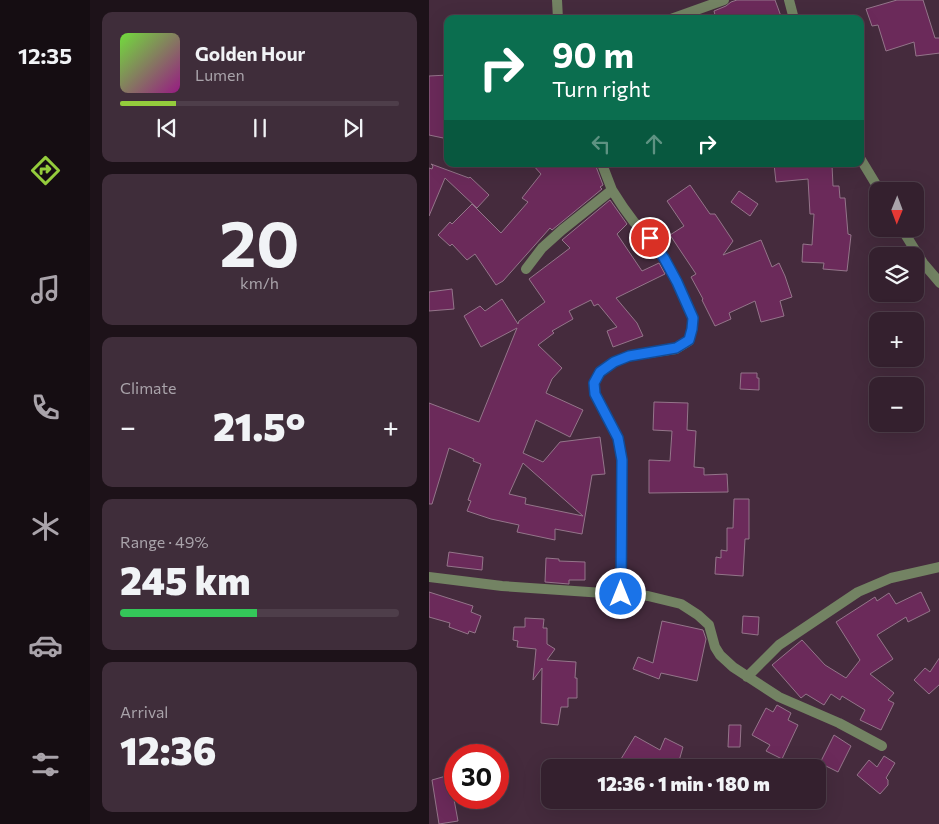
<!DOCTYPE html>
<html lang="en">
<head>
<meta charset="utf-8">
<style>
	:root { --surface:#34202e; --page:#3f2d3a; --text:#f1f3f6; --muted:#a9a3aa; --line:#4e3e4a; --accent:#94cc3c }
	body { margin:0; font-family:Commissioner,sans-serif; background:var(--page); color:var(--text); height:100vh; display:flex; flex-direction:column; font-size:19px; white-space:nowrap }
	* { box-sizing:border-box; margin:0 }
	p { font-size:16px; color:var(--muted) }
	.icon { flex:none; width:28px; height:28px; fill:none; stroke:currentColor; stroke-width:2; stroke-linecap:round; stroke-linejoin:round }
	.map { position:relative; flex:1; overflow:hidden }
	.side { display:flex; flex-direction:column; gap:12px; padding:12px; background:#1d1219; width:339px }
	.side>* { flex:none }
	.top-card { position:absolute; left:15px; top:15px; width:420px; height:152px; border-radius:10px; box-shadow:0 5px 20px #0002,0 0 0 1px var(--line); background:#0b6e4f; color:#fff; overflow:hidden }
	.needle { width:32px; rotate:181deg }
	.buttons { position:absolute; left:440px; top:182px; display:grid; gap:10px }
	.buttons a { display:grid; place-items:center; width:55px; height:55px; border-radius:10px; background:var(--surface); box-shadow:0 5px 20px #0002,0 0 0 1px var(--line); font-size:25px }
	.speed { position:absolute; left:15px; top:744px; display:flex; gap:10px; font-size:25px; font-weight:700; text-align:center }
	.speed>* { display:grid; place-content:center; width:65px; height:65px; border-radius:50%; background:var(--surface); box-shadow:0 5px 20px #0002,0 0 0 1px var(--line); line-height:1 }
	.speed .limit { border:8px solid #d22; background:#fff; color:#111 }
	.pin { position:absolute; display:grid; place-items:center; width:42px; height:42px; color:#fff; margin:-21px; border:2px solid #fff; border-radius:50%; box-shadow:0 1px 5px #0007 }
	.me { position:absolute; width:55px; margin:-28px; rotate:0deg; stroke-linejoin:round; filter:drop-shadow(0 0 4px #0008) }
	.turn { display:flex; align-items:center; gap:18px; height:105px; padding:0 25px; font-size:22px }
	.turn .icon { width:65px; height:65px; stroke-width:2.5 }
	.turn b { display:block; font-size:35px; line-height:42px }
	.lanes { display:flex; align-items:center; height:48px; padding:0 25px; background:#0003; justify-content:center; gap:25px; direction:ltr }
	.lanes .off { opacity:.35 }
	.big { font-size:38px; font-weight:800; line-height:1.1 }
	.side .card { flex:1; display:flex; flex-direction:column; justify-content:center; gap:8px; min-width:0; padding:0 18px; border-radius:10px; background:var(--page) }
	.side .dial { align-items:center; gap:0 }
	.dial b { font-size:65px; line-height:1 }
	.song { display:flex; align-items:center; gap:15px }
	.cover { width:60px; height:60px; border-radius:8px; background:linear-gradient(135deg,hsl(100 70% 55%),hsl(310 70% 35%)) }
	.played { height:5px; border-radius:2px; background:linear-gradient(90deg,var(--accent) 20%,var(--line) 20%) }
	.keys { display:flex; justify-content:space-around; direction:ltr }
	.heat { display:flex; justify-content:space-between; align-items:center; font-size:28px; direction:ltr }
	.charge { height:8px; border-radius:4px; background:linear-gradient(90deg,#34c759 49%,var(--line) 0) }
	.trip { position:absolute; left:112px; top:759px; width:285px; height:50px; border-radius:10px; background:var(--surface); box-shadow:0 5px 20px #0002,0 0 0 1px var(--line); font-weight:800; line-height:50px; text-align:center }
	main { display:flex; flex:1; min-height:0 }
	.menu { display:flex; flex-direction:column; width:90px; justify-content:space-around; align-items:center; background:#150d12; color:var(--muted) }
	.menu .icon { width:35px; height:35px }
	.menu .on { color:var(--accent) }
	.menu b { font-size:22px; color:var(--text) }
	.map>svg:first-child { display:block }
	.building { fill:#6b2a5a; stroke:#94758a; fill-rule:evenodd }
	.lines { fill:none; stroke-linecap:round; stroke-linejoin:round }
	.street { stroke:#738363; stroke-width:10 }
	.route-casing { stroke:#114b97; stroke-width:12 }
	.route { stroke:#1a73e8; stroke-width:9 }
</style>
</head>
<body>
<main>
<nav class="menu">
<b>12:35</b>
<svg class="icon on" aria-label="directions" viewBox="0 0 24 24"><path d="M12 3l9 9-9 9-9-9zM9 14v-3h6M13 9l2 2-2 2"/></svg>
<svg class="icon" aria-label="music" viewBox="0 0 24 24"><path d="M9 18V5l10-2v13"/><circle cx="6" cy="18" r="3"/><circle cx="16" cy="16" r="3"/></svg>
<svg class="icon" aria-label="phone" viewBox="0 0 24 24"><path d="M5 4h4l2 5-3 2q2 4 5 5l2-3 5 2v4C11 20 4 13 5 4z"/></svg>
<svg class="icon" aria-label="climate" viewBox="0 0 24 24"><path d="M12 3v18M4 7l16 10M4 17L20 7"/></svg>
<svg class="icon" aria-label="car" viewBox="0 0 24 24"><path d="M5 17H2v-5l4-1 3-4h7l3 4 3 1v5h-3M9 17h6M6 11h13"/><circle cx="7" cy="17" r="2"/><circle cx="17" cy="17" r="2"/></svg>
<svg class="icon" aria-label="filters" viewBox="0 0 24 24"><path d="M4 7h16M4 17h16"/><circle cx="9" cy="7" r="2"/><circle cx="15" cy="17" r="2"/></svg>
</nav>
<section class="side">
<div class="card">
<div class="song"><i class="cover"></i><div><b>Golden Hour</b><p>Lumen</p></div></div>
<div class="played"></div>
<div class="keys"><svg class="icon" aria-label="previous" viewBox="0 0 24 24"><path d="M18 5L8 12l10 7zM5 5v14"/></svg><svg class="icon" aria-label="pause" viewBox="0 0 24 24"><path d="M8 5v14M16 5v14"/></svg><svg class="icon" aria-label="next" viewBox="0 0 24 24"><path d="M6 5l10 7-10 7zM19 5v14"/></svg></div>
</div>
<div class="card dial"><b>20</b><p>km/h</p></div>
<div class="card"><p>Climate</p>
<div class="heat"><a>−</a><b class="big">21.5°</b><a>+</a></div>
</div>
<div class="card"><p>Range · 49%</p><b class="big">245 km</b><div class="charge"></div></div>
<div class="card"><p>Arrival</p><b class="big">12:36</b></div>
</section>
<div class="map">
<svg width="511" height="824" viewBox="0 0 511 824">
	<rect width="100%" height="100%" fill="#452b3d"/>
	<path class="building" d="M 308,0 L 346,0 L 353,19 L 287,19 L 285,11 L 297,6 L 302,2 Z
		M 468,0 L 494,0 L 506,38 L 511,38 L 511,53 L 487,56 L 485,42 L 457,51 L 449,25 L 443,26 L 437,9 Z
		M 19,75 L 19,139 L 0,135 L 0,76 Z
		M 2,164 L 40,178 L 41,177 L 60,195 L 48,208 L 16,178 L 0,216 L 0,168 L 3,169 L 4,166 Z
		M 103,164 L 166,164 L 174,185 L 171,187 L 173,189 L 123,230 L 121,228 L 74,281 L 67,285 L 46,254 L 38,260 L 23,244 L 21,246 L 9,235 L 21,222 L 23,224 L 43,204 L 72,233 L 99,202 L 93,198 L 112,174 Z
		M 345,164 L 398,164 L 399,165 L 403,165 L 404,186 L 410,186 L 411,198 L 416,198 L 419,234 L 422,235 L 418,271 L 394,269 L 395,263 L 373,262 L 374,244 L 383,245 L 385,214 L 381,214 L 379,179 L 347,182 Z
		M 261,185 L 281,214 L 286,214 L 304,241 L 294,255 L 332,240 L 343,267 L 350,263 L 356,276 L 363,297 L 351,301 L 355,316 L 332,322 L 326,301 L 300,313 L 302,319 L 286,326 L 273,300 L 274,299 L 262,277 L 267,274 L 241,235 L 255,226 L 238,201 Z
		M 310,191 L 329,204 L 321,216 L 302,202 Z
		M 181,200 L 198,224 L 188,234 L 213,271 L 230,263 L 236,274 L 187,298 L 208,323 L 214,336 L 184,347 L 178,331 L 188,327 L 169,304 L 165,306 L 162,300 L 140,311 L 144,319 L 123,331 L 125,333 L 109,345 L 133,368 L 123,379 L 117,393 L 154,410 L 141,437 L 107,420 L 94,453 L 114,462 L 131,442 L 171,437 L 176,474 L 163,475 L 153,534 L 126,529 L 126,540 L 88,532 L 90,525 L 62,519 L 38,511 L 42,501 L 39,500 L 52,464 L 44,461 L 45,459 L 20,448 L 3,504 L 0,504 L 0,403 L 50,422 L 88,328 L 52,347 L 35,316 L 51,306 L 56,311 L 73,299 L 89,324 L 90,321 L 116,302 L 100,279 L 141,248 L 133,240 ZM 94,463 L 103,471 L 154,516 L 96,504 L 97,498 L 80,494 Z
		M 23,289 L 25,309 L 0,311 L 0,292 Z
		M 312,373 L 328,373 L 328,378 L 330,378 L 330,390 L 311,389 Z
		M 225,402 L 259,403 L 258,430 L 267,431 L 265,467 L 275,468 L 275,475 L 298,474 L 299,492 L 220,493 L 220,460 L 241,461 L 243,431 L 224,430 Z
		M 305,499 L 320,499 L 320,539 L 316,539 L 314,576 L 286,574 L 287,557 L 292,558 L 292,550 L 298,551 L 298,528 L 304,528 Z
		M 20,552 L 54,557 L 53,570 L 18,566 Z
		M 117,558 L 130,559 L 130,561 L 156,562 L 156,580 L 140,580 L 140,584 L 116,582 Z
		M 0,592 L 44,606 L 42,612 L 52,616 L 46,633 L 40,631 L 39,634 L 20,627 L 21,623 L 0,617 Z
		M 492,592 L 501,611 L 479,622 L 477,617 L 448,635 L 464,659 L 441,674 L 465,693 L 459,700 L 465,703 L 452,730 L 431,720 L 436,710 L 413,696 L 411,700 L 402,694 L 395,705 L 377,694 L 372,698 L 343,665 L 373,640 L 396,665 L 417,678 L 431,660 L 407,622 L 446,597 L 448,601 L 460,593 L 467,604 Z
		M 314,616 L 330,617 L 329,635 L 313,633 Z
		M 96,618 L 115,619 L 114,628 L 118,628 L 118,644 L 126,649 L 118,660 L 147,662 L 146,678 L 148,678 L 148,698 L 139,698 L 139,707 L 132,707 L 129,725 L 112,723 L 113,668 L 104,680 L 107,649 L 88,647 L 89,641 L 84,640 L 85,627 L 96,627 Z
		M 233,621 L 274,630 L 277,639 L 268,681 L 232,673 L 230,679 L 204,669 L 209,657 L 224,663 Z
		M 511,657 L 511,684 L 500,694 L 485,680 L 496,668 L 501,672 Z
		M 348,705 L 362,713 L 359,720 L 369,725 L 353,759 L 337,751 L 341,745 L 323,735 L 337,708 L 344,712 Z
		M 300,725 L 312,725 L 311,747 L 299,747 Z
		M 405,735 L 422,746 L 409,772 L 391,763 Z
		M 206,736 L 231,750 L 236,738 L 254,747 L 248,768 L 207,768 L 192,759 Z
		M 455,756 L 466,763 L 457,778 L 459,780 L 459,785 L 451,794 L 428,775 L 440,760 L 448,767 Z
		M 17,776 L 21,795 L 24,794 L 29,821 L 10,824 L 3,780 Z"/>
	<g class="lines">
		<path class="street" d="M 128,0 L 129,19
			M 360,0 L 365,19
			M 242,19 L 295,0
			M 431,158 L 451,191
			M 173,164 L 183,190 L 194,207 L 205,222 L 221,238 L 235,258 L 248,282 L 264,318 L 263,329 L 260,341 L 247,349 L 200,356 L 185,362 L 171,372 L 165,383 L 166,394 L 189,438 L 193,460 L 192,594
			M 473,229 L 494,263 L 511,283
			M 97,269 L 113,248 L 133,230 L 183,190
			M 0,577 L 73,586 L 219,596 L 252,604 L 269,615 L 280,625 L 286,647 L 291,655 L 304,667 L 350,697 L 410,723 L 453,746
			M 318,677 L 350,645 L 429,592 L 462,578 L 511,567"/>
	</g>
	<g class="lines">
		<g class="route-casing">
			<path id="route" d="M 192,594 L 193,460 L 189,438 L 166,394 L 165,383 L 171,372 L 185,362 L 200,356 L 247,348 L 260,340 L 263,329 L 264,318 L 248,282 L 235,258 L 221,238"/>
		</g>
		<use href="#route" class="route"/>
	</g>
</svg>
<div class="buttons">
<a><svg class="needle" viewBox="-14 -14 28 28"><path d="M0-13l5 13h-10z" fill="#e53935"/><path d="M0 13l5-13h-10z" fill="#a9a3aa"/></svg></a>
<a><svg class="icon" aria-label="layers" viewBox="0 0 24 24"><path d="M12 4l9 5-9 5-9-5zM3 14l9 5 9-5"/></svg></a>
<a>+</a>
<a>−</a>
</div>
<div class="speed"><div class="limit">30</div></div>
<div class="pin" style="left:221px;top:238px;background:#d93025"><svg class="icon" aria-label="arrive" viewBox="0 0 24 24"><path d="M6 21V4h12l-3 4 3 4H6"/></svg></div>
<svg class="me" style="left:192px;top:594px" viewBox="-20 -20 40 40"><circle r="17" fill="#1a73e8" stroke="#fff" stroke-width="3"/><path d="M0-11L8 9 0 5-8 9z" fill="#fff"/></svg>
<div class="trip">12:36 · 1 min · 180 m</div>
<div class="top-card">
<div class="turn"><svg class="icon" aria-label="right" viewBox="0 0 24 24"><path d="M7 20v-9h11M14 6l5 5-5 5"/></svg><div><b>90 m</b>Turn right</div></div>
<div class="lanes"><svg class="icon off" aria-label="left" viewBox="0 0 24 24"><path d="M17 20v-9H6M10 6l-5 5 5 5"/></svg><svg class="icon off" aria-label="ahead" viewBox="0 0 24 24"><path d="M12 20V5M6 11l6-6 6 6"/></svg><svg class="icon" aria-label="right" viewBox="0 0 24 24"><path d="M7 20v-9h11M14 6l5 5-5 5"/></svg></div>
</div>
</div>
</main>
</body>
</html>
